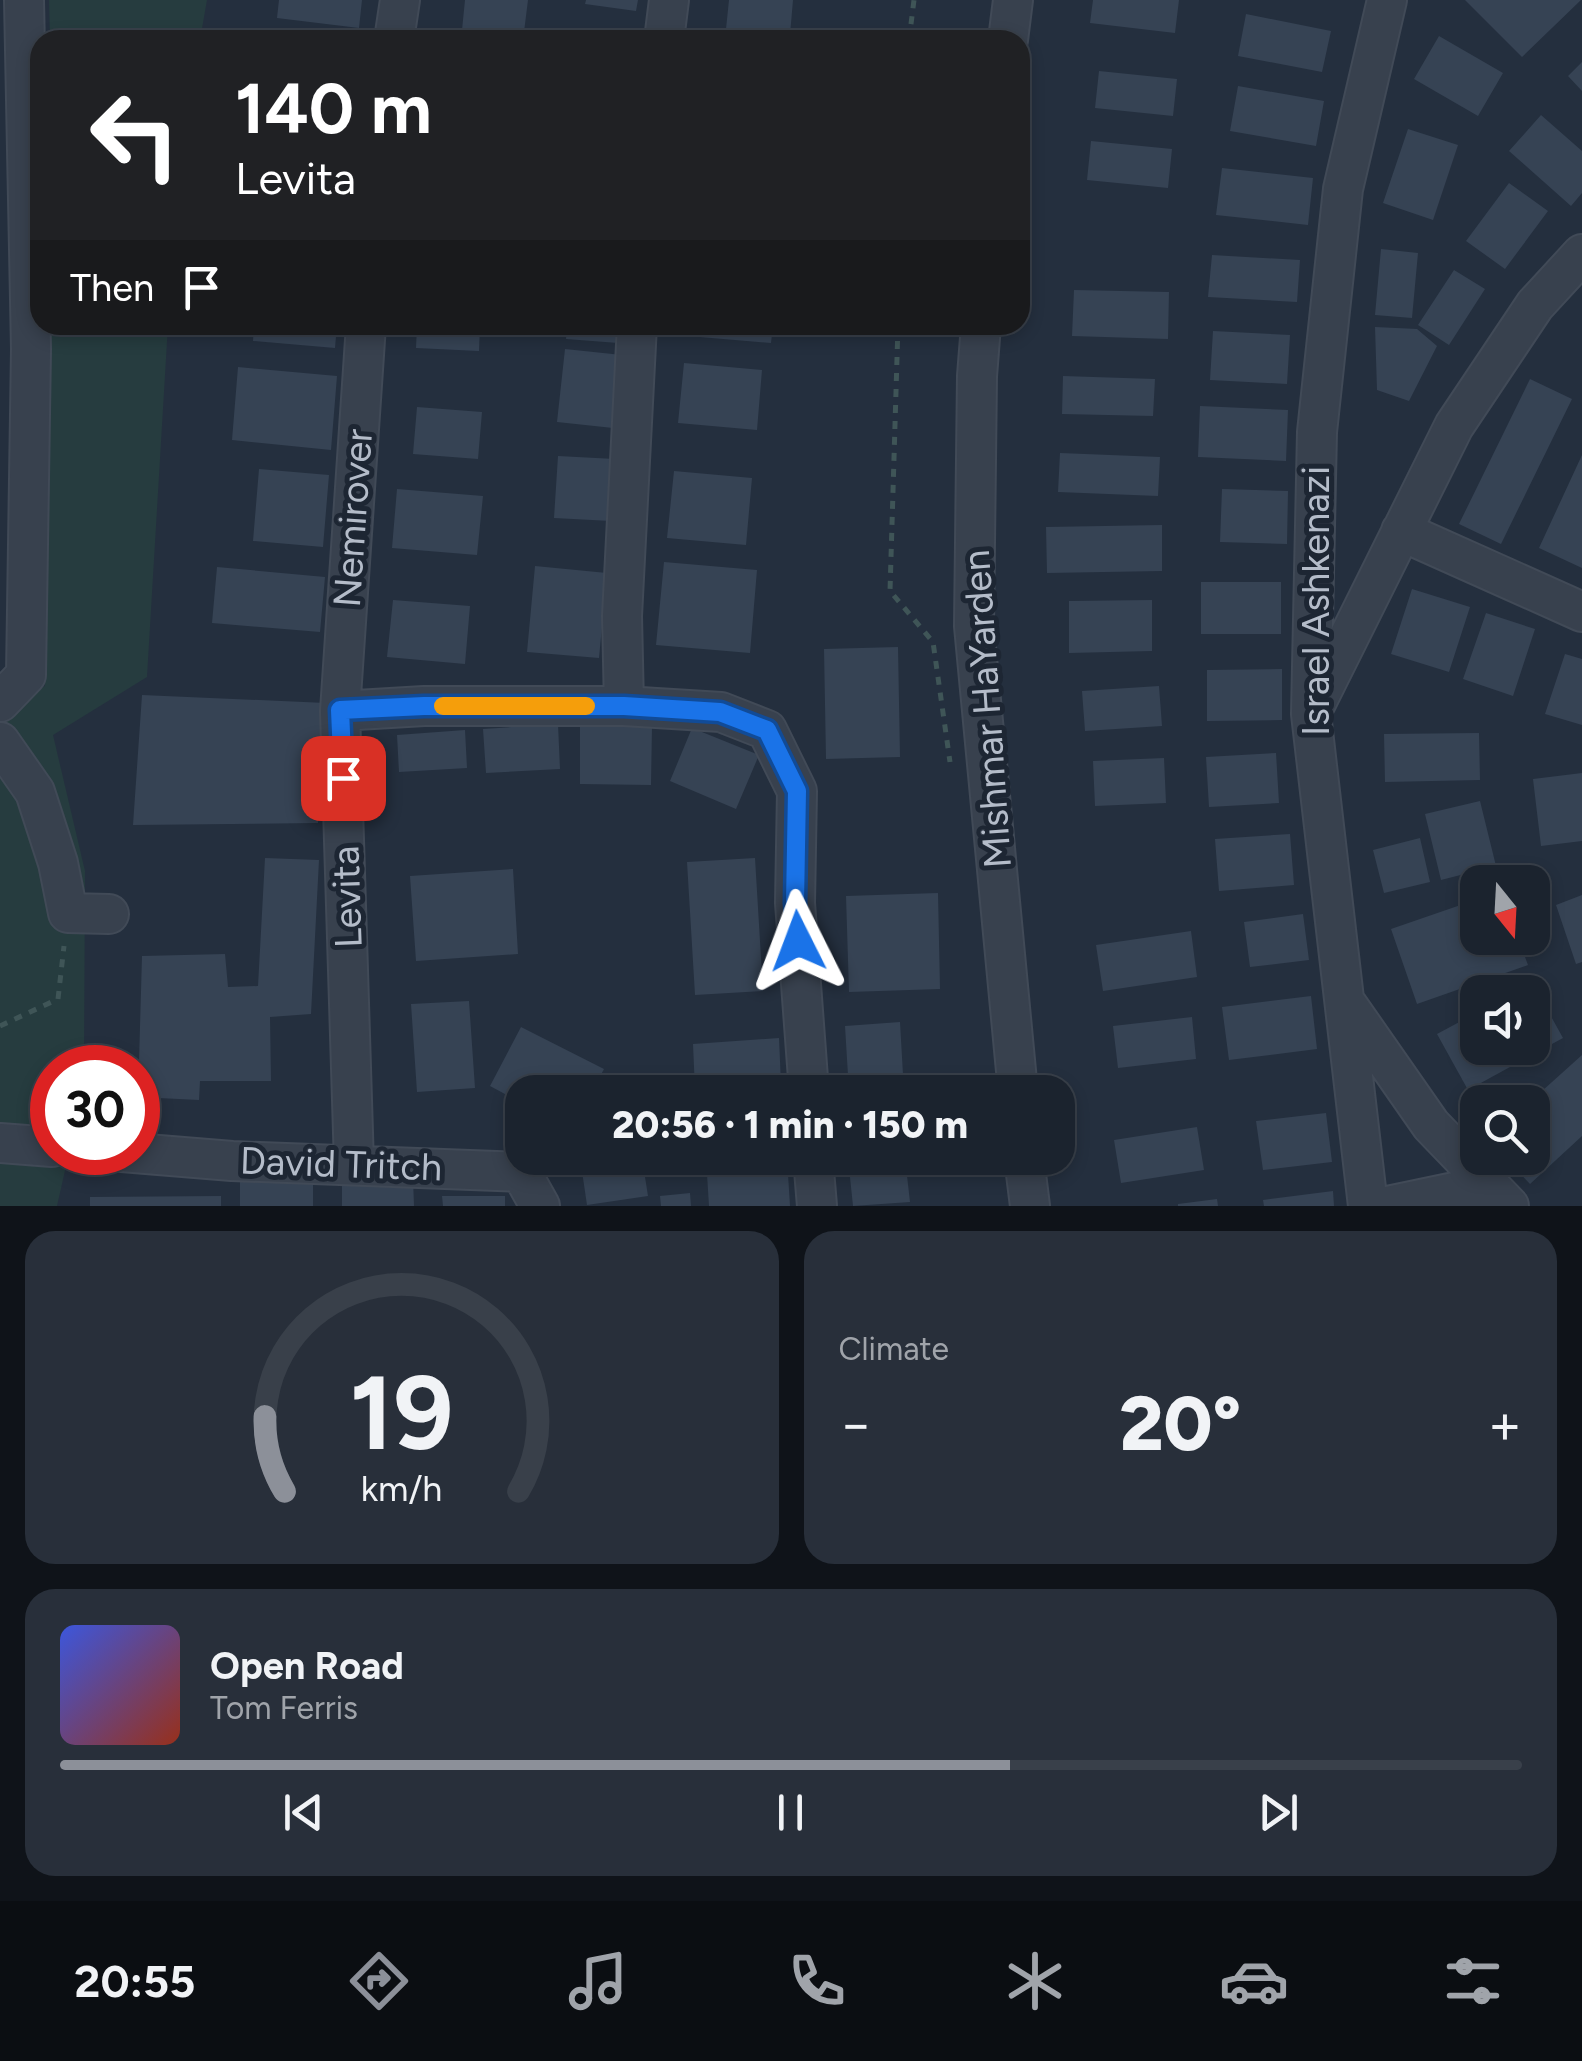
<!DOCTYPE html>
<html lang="en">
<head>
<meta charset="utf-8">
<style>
	:root { --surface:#1b232e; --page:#282f3a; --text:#f1f3f6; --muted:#a0a4aa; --line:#39404a; --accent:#8c9099 }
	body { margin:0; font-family:Figtree,sans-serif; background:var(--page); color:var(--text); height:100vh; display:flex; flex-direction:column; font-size:38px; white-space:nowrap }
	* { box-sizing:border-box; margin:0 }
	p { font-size:32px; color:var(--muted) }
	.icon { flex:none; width:55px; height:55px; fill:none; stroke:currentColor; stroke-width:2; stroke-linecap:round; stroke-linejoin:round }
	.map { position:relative; height:1206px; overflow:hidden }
	.details { display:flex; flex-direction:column; gap:25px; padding:25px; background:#0f1319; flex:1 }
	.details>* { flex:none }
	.top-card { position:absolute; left:30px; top:30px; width:1000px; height:305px; border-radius:30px; box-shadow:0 5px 15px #0003,0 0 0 2px var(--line); background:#202124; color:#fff; overflow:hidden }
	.needle { width:65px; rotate:162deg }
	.controls { position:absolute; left:1460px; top:865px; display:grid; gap:20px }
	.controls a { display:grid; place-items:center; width:90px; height:90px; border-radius:20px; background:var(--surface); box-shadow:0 5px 15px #0003,0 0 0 2px var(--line); font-size:50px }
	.speed { position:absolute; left:30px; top:1045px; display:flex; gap:20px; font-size:50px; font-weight:700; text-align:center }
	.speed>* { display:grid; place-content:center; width:130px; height:130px; border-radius:50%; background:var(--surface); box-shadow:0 5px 15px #0003,0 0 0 2px var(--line); line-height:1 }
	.speed .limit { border:15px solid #d22; background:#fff; color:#111 }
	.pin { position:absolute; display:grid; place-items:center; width:85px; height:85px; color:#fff; margin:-42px; border-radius:20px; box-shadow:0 5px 15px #0006 }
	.me { position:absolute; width:110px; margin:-55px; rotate:357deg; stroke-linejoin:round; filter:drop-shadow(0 0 8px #0008) }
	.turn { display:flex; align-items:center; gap:35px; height:210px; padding:0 40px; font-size:45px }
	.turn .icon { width:130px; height:130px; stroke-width:2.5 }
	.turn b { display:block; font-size:70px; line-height:85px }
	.then { display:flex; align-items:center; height:95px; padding:0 40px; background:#0003; gap:20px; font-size:38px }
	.big { font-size:75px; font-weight:800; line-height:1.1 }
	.details .card { flex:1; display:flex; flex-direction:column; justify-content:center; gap:15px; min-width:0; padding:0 35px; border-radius:30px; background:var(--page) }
	.details .dial { align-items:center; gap:0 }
	.dial svg { height:260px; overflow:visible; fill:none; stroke:var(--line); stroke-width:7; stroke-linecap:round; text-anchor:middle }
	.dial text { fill:var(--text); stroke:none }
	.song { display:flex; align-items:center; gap:30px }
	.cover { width:120px; height:120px; border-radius:15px; background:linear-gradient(135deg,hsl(230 70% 55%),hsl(10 70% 35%)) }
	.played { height:10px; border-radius:5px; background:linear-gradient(90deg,var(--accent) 65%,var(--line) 65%) }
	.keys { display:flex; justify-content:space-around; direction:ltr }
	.heat { display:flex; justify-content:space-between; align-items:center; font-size:55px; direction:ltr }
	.details .tiles { flex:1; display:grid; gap:25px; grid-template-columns:1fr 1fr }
	.card:last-child { grid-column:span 2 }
	.trip { position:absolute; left:505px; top:1075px; width:570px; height:100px; border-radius:30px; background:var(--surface); box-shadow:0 5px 15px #0003,0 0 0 2px var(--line); font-weight:800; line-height:100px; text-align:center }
	.dock { display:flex; height:160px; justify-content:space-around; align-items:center; background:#0b0e12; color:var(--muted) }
	.dock .icon { width:70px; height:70px }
	.dock .active { color:var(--accent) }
	.dock b { font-size:45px; color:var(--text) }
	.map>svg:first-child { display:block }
	.green { fill:#263c3f }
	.building { fill:#364354 }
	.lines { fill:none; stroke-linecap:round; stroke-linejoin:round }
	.minor-casing { stroke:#414a57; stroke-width:42 }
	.path { stroke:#3f5557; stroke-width:5; stroke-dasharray:8 8; stroke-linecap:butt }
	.minor { stroke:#38414e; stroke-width:38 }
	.route-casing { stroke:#114b97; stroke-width:25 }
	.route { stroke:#1a73e8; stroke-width:18 }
	.slow { stroke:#f59e0b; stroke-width:18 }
	.labels { text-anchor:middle; stroke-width:10; stroke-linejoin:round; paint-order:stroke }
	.street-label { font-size:38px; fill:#b4bcc9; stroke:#1d2633 }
</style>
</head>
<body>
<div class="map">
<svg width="1582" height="1206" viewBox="0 0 1582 1206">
	<rect width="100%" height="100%" fill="#242f3e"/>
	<path class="green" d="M 49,0 L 207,0 L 200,40 L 50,40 Z
		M 51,325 L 168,325 L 147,677 L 53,735 L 85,871 L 84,1067 L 52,1068 L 52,1152 L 69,1153 L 57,1206 L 0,1206 L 0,711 L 45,686 Z"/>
	<path class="building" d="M 279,0 L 362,0 L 359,28 L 277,18 Z
		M 465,0 L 528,0 L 523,40 L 461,40 Z
		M 586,0 L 638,0 L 636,11 L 585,4 Z
		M 729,0 L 793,0 L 790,35 L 726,29 Z
		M 1093,0 L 1179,0 L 1175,33 L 1090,23 Z
		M 1465,0 L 1581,0 L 1522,57 Z
		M 1246,14 L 1331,31 L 1322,72 L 1238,56 Z
		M 567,32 L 638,37 L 638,40 L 566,40 Z
		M 1439,36 L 1503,73 L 1478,116 L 1414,79 Z
		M 1582,62 L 1582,91 L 1568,76 Z
		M 1099,71 L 1177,79 L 1173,116 L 1095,108 Z
		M 1238,86 L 1324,101 L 1316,146 L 1230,131 Z
		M 1541,115 L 1582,151 L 1582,193 L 1571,206 L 1509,151 Z
		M 1408,129 L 1458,145 L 1433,220 L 1383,203 Z
		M 1091,141 L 1172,149 L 1168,188 L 1087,180 Z
		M 1222,168 L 1313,178 L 1308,225 L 1216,215 Z
		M 1509,183 L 1548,211 L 1505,269 L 1466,241 Z
		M 1381,249 L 1418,253 L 1412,318 L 1375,315 Z
		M 1212,255 L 1300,260 L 1297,302 L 1208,297 Z
		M 1454,270 L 1485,289 L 1449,345 L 1418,325 Z
		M 1074,290 L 1169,292 L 1168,339 L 1072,336 Z
		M 254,325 L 337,325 L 335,348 L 253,341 Z
		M 417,325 L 480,325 L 479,351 L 416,348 Z
		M 567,325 L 619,325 L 618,343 L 566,339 Z
		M 689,325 L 773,325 L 771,343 L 688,336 Z
		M 1375,327 L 1417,329 L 1437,346 L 1409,401 L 1377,390 Z
		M 1213,331 L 1290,335 L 1287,384 L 1210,380 Z
		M 565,349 L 622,355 L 613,428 L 557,422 Z
		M 684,363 L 762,370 L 757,430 L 678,423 Z
		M 238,367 L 337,376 L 331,450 L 232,440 Z
		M 1063,376 L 1155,379 L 1153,416 L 1062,414 Z
		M 1530,379 L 1572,399 L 1501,544 L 1459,524 Z
		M 1200,406 L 1288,410 L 1286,461 L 1198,457 Z
		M 417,407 L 482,412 L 478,459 L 413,454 Z
		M 1060,453 L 1160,457 L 1158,496 L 1058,492 Z
		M 1582,455 L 1582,568 L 1539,548 Z
		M 558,456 L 615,459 L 611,521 L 554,518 Z
		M 259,469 L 329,475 L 323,547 L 253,541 Z
		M 674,471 L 752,478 L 746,545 L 667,538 Z
		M 397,489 L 483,496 L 477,555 L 392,548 Z
		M 1222,489 L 1288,491 L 1287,544 L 1220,542 Z
		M 1162,525 L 1162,571 L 1047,573 L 1046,527 Z
		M 664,562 L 757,570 L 750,653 L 656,645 Z
		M 535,566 L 607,573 L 599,658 L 527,652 Z
		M 217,567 L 325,577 L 320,632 L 212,623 Z
		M 1201,582 L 1281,582 L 1281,634 L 1201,634 Z
		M 1412,589 L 1470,607 L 1449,672 L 1391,654 Z
		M 393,600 L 470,606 L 465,664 L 387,657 Z
		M 1152,600 L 1152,651 L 1069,653 L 1069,601 Z
		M 1486,613 L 1535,629 L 1513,696 L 1463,679 Z
		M 898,647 L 900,757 L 826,759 L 824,649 Z
		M 1565,654 L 1582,659 L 1582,725 L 1545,714 Z
		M 1282,669 L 1282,720 L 1207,721 L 1207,670 Z
		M 1159,686 L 1162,726 L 1085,731 L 1082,691 Z
		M 142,695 L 326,703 L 318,823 L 133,825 Z
		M 558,724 L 560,769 L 486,773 L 483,729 Z
		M 580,726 L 652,726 L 651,785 L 580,784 Z
		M 692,728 L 759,755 L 736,809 L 670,781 Z
		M 465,730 L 467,768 L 399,772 L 397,735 Z
		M 1479,733 L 1480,780 L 1385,782 L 1384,734 Z
		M 1276,753 L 1279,803 L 1209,807 L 1206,757 Z
		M 1164,758 L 1166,803 L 1095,806 L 1093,761 Z
		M 1582,773 L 1582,841 L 1541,846 L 1533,779 Z
		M 1480,801 L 1496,866 L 1441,880 L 1425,814 Z
		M 1290,834 L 1294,885 L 1219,891 L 1215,839 Z
		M 1420,838 L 1430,882 L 1384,893 L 1373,850 Z
		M 265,858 L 319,860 L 311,1014 L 270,1017 L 271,1081 L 200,1081 L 199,1100 L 138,1097 L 142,956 L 225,954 L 228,987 L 258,986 Z
		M 755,858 L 763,991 L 695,995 L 687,862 Z
		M 513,869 L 518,954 L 416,961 L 410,876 Z
		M 938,893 L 940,989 L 849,992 L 846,896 Z
		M 1582,895 L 1582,962 L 1576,964 L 1556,905 Z
		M 1478,899 L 1478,938 L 1518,938 L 1528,965 L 1417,1004 L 1391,929 Z
		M 1303,914 L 1309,960 L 1250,967 L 1244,922 Z
		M 1191,931 L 1197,977 L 1103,991 L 1096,945 Z
		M 1532,982 L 1563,1038 L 1468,1090 L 1437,1034 L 1478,1012 L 1478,1048 L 1532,1048 L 1532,992 L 1512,992 Z
		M 1311,996 L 1317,1049 L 1229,1060 L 1222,1007 Z
		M 469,1001 L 475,1088 L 417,1092 L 411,1004 Z
		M 1192,1017 L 1196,1059 L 1118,1068 L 1113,1026 Z
		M 900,1022 L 904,1092 L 849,1092 L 845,1026 Z
		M 521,1027 L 604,1069 L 592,1092 L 522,1092 L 522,1103 L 490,1086 Z
		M 779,1038 L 781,1084 L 695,1090 L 693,1044 Z
		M 1582,1055 L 1582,1136 L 1530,1184 L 1505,1158 L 1532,1158 L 1532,1100 Z
		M 1326,1113 L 1332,1162 L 1263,1170 L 1256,1121 Z
		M 1197,1127 L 1204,1170 L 1121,1183 L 1114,1140 Z
		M 580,1158 L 642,1158 L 648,1196 L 587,1205 Z
		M 706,1158 L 787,1158 L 790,1206 L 709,1206 Z
		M 848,1158 L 905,1158 L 910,1202 L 853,1206 Z
		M 313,1179 L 313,1206 L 240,1206 L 240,1180 Z
		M 413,1179 L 414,1206 L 342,1206 L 342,1180 Z
		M 1333,1191 L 1334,1206 L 1264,1206 L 1263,1200 Z
		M 690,1193 L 691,1206 L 661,1206 L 660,1196 Z
		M 221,1196 L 221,1206 L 90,1206 L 90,1197 Z
		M 442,1196 L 505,1196 L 505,1206 L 443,1206 Z
		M 1217,1199 L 1218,1206 L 1178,1206 L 1178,1204 Z"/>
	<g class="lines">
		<g class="minor-casing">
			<path id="minor" d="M 394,40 L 400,0
				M 664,40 L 669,0
				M 1008,40 L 1013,0
				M 981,325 L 977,376 L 974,626 L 1018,1092
				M 1401,531 L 1582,612
				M 0,702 L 26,675 L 31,349 L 24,0
				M 1316,703 L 1454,426 L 1535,305 L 1582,254
				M 624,706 L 622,616 L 637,325
				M 340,711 L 366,325
				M 0,742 L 35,792 L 58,863 L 68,913 L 109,914
				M 1348,1006 L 1431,1125 L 1509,1206
				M 0,1143 L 52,1147
				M 122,1152 L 232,1161 L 521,1172 L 540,1206
				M 813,1158 L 817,1206
				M 1024,1158 L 1030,1206
				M 354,1165 L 340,711 L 424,706 L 624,706 L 721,712 L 767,730 L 797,791 L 795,903 L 809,1092
				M 1368,1206 L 1311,714 L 1317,432 L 1343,189 L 1387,0
				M 1387,1206 L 1454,1192 L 1502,1199"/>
		</g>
		<path class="path" d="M 200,36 L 239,40
			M 909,40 L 914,0
			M 898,325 L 890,591 L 933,642 L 950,762
			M 0,1026 L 58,999 L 64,946"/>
		<use href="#minor" class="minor"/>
	</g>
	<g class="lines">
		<g class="route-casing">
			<path id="route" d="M 343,778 L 340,710 L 424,706 L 624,706 L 720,712 L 767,730 L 797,791 L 795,903 L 798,941"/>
		</g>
		<use href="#route" class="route"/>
		<path class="slow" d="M 443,706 L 586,706"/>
	</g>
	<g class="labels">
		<g class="street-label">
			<text transform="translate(353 518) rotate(-86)" y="13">Nemirover</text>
			<text transform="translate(1316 601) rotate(-90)" y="13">Israel Ashkenazi</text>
			<text transform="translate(987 709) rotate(-94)" y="13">Mishmar HaYarden</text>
			<text transform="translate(347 897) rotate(-92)" y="13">Levita</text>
			<text transform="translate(341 1164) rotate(2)" y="13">David Tritch</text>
		</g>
	</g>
</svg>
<div class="controls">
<a><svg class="needle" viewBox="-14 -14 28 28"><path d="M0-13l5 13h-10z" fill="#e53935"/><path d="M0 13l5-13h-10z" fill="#a0a4aa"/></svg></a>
<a><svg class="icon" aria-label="sound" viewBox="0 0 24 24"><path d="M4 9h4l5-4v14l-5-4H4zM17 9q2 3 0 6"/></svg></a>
<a><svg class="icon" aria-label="search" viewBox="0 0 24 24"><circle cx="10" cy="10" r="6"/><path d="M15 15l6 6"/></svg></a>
</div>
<div class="speed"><div class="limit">30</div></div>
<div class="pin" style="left:343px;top:778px;background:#d93025"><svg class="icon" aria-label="arrive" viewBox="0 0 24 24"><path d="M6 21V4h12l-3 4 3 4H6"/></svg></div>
<svg class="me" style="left:798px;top:941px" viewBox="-20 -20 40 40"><path d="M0-17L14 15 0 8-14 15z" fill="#1a73e8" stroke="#fff" stroke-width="4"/></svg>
<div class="trip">20:56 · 1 min · 150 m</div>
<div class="top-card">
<div class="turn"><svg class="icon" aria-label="left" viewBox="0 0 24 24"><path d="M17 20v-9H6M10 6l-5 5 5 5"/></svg><div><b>140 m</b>Levita</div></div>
<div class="then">Then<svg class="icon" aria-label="arrive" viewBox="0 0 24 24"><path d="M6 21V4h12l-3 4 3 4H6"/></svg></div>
</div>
</div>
<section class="details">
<div class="tiles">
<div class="card dial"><svg viewBox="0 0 100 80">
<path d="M14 69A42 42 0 1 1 86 69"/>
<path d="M14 69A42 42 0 0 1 8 46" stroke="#8c9099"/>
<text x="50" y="56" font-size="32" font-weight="700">19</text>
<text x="50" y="72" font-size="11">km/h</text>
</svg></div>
<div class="card"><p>Climate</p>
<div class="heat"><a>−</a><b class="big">20°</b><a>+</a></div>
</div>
<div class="card">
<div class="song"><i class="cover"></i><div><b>Open Road</b><p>Tom Ferris</p></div></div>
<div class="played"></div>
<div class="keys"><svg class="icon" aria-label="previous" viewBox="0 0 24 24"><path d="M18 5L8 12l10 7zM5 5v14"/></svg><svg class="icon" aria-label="pause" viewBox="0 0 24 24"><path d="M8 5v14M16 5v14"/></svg><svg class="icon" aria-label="next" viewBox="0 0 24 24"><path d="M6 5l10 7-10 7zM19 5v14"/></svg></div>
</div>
</div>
</section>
<nav class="dock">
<b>20:55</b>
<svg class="icon active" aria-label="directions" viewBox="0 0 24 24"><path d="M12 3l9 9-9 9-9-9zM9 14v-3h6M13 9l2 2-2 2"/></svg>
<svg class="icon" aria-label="music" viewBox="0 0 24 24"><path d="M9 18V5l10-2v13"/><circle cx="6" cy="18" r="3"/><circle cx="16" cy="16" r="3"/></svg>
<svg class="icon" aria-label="phone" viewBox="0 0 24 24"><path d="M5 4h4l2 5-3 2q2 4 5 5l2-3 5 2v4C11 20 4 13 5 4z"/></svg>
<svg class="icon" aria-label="climate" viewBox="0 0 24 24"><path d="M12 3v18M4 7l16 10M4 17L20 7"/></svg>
<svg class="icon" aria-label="car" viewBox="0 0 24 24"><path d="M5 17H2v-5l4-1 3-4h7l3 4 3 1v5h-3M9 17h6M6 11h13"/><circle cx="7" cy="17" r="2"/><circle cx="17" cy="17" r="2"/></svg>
<svg class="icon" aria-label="filters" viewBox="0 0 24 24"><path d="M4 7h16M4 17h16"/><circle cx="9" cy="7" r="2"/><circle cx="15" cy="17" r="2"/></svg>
</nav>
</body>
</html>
